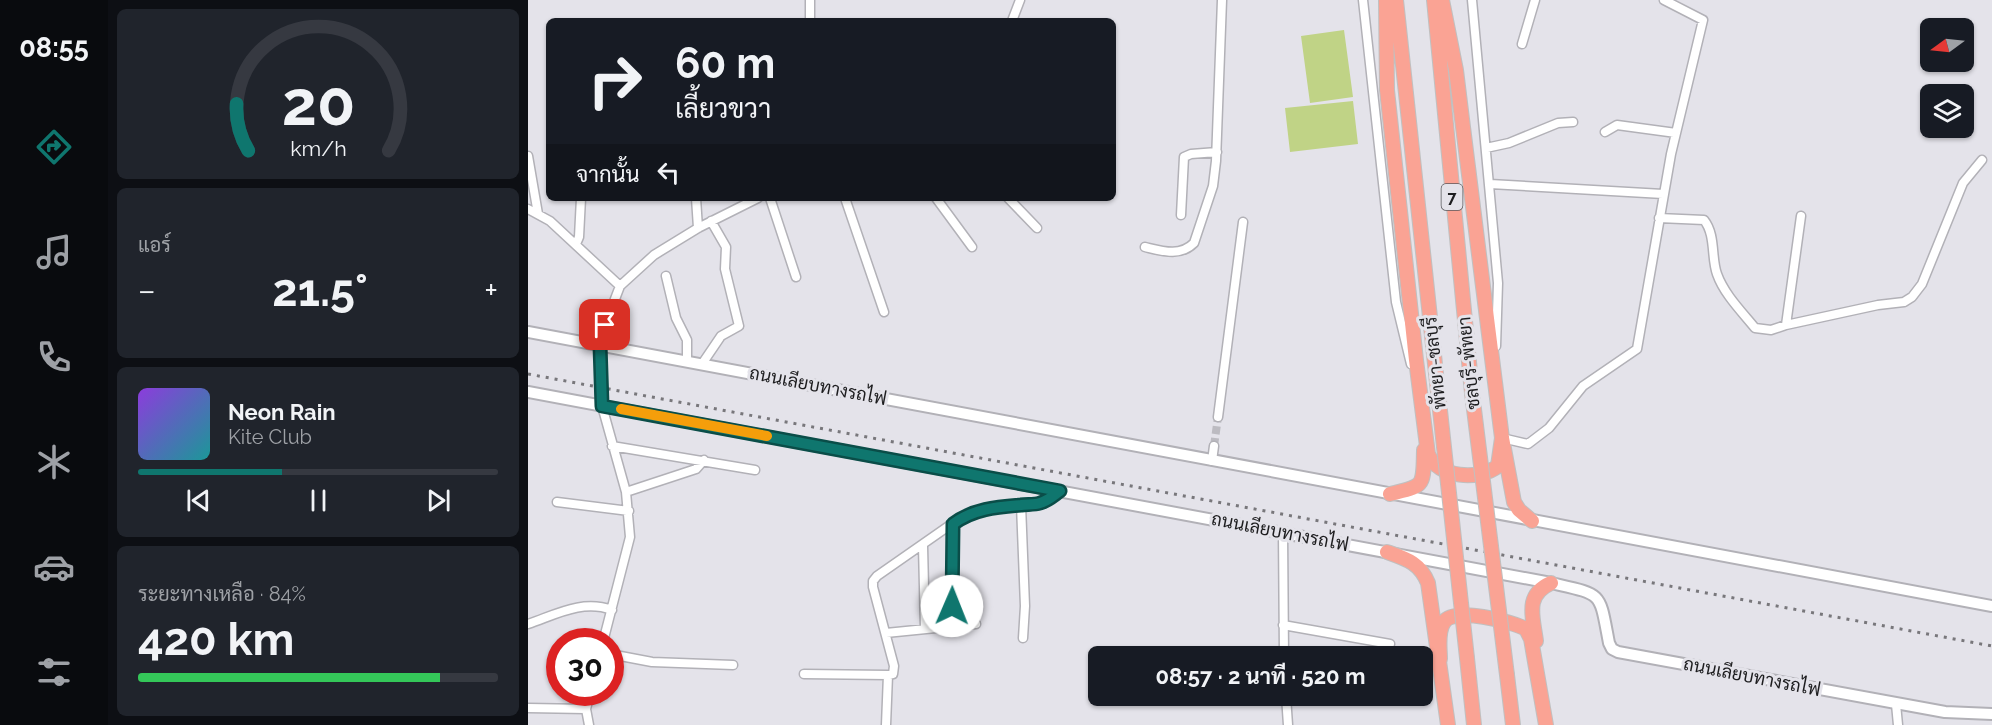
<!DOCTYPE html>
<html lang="th">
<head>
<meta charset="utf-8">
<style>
	:root { --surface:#171b24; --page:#20242c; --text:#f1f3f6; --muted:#9ea1a6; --line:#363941; --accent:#0f766e }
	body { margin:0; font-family:Raleway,Sarabun,sans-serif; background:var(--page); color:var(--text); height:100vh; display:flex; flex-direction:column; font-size:22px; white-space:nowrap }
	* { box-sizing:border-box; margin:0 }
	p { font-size:20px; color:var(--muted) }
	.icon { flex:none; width:33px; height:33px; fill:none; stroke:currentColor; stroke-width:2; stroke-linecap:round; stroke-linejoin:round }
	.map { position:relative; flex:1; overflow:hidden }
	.details { display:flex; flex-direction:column; gap:9px; padding:9px; background:#0d0f14; width:420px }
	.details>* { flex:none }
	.top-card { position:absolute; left:18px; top:18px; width:570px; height:183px; border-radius:9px; box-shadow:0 2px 4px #0004; background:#171b24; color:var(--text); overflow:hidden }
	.needle { width:39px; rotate:255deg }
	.tools { position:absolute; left:1392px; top:18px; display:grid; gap:12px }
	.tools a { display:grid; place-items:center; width:54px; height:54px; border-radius:9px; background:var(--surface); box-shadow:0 2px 4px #0004; font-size:30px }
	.speed { position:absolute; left:18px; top:628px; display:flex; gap:12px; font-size:30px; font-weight:700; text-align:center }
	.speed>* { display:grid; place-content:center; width:78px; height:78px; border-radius:50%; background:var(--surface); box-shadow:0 2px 4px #0004; line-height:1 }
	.speed .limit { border:9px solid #d22; background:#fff; color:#111 }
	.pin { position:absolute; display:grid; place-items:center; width:51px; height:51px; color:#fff; margin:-26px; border-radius:12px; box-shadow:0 3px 9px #0006 }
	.me { position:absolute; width:66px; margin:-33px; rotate:1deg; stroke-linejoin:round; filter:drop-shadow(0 0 4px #0008) }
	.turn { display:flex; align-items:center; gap:21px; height:126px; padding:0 30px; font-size:27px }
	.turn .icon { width:78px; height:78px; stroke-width:2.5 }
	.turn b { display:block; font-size:42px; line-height:51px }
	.then { display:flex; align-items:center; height:57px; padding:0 30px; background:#0003; gap:12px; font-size:22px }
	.big { font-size:45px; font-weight:700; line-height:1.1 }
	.details .tile { flex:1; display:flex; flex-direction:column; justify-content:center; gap:9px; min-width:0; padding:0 21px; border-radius:9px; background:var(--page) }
	.details .dial { align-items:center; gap:0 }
	.dial svg { height:156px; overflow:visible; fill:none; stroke:var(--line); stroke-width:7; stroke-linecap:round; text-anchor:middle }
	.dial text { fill:var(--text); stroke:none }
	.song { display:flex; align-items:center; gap:18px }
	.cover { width:72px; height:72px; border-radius:9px; background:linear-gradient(135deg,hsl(270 70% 55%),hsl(180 70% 35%)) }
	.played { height:6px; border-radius:3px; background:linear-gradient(90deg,var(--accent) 40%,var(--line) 40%) }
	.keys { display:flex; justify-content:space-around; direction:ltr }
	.heat { display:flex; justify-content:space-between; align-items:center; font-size:33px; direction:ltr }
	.charge { height:9px; border-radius:4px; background:linear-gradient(90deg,#34c759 84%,var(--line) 0) }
	.trip { position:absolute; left:560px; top:646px; width:345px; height:60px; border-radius:9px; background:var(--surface); box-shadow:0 2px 4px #0004; font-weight:700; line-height:60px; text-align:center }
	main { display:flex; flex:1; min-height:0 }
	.tab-bar { display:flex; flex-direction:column; width:108px; justify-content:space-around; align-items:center; background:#090b0e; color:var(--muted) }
	.tab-bar .icon { width:42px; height:42px }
	.tab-bar .current { color:var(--accent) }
	.tab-bar b { font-size:27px; color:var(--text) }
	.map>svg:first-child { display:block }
	.garden { fill:#c0d386 }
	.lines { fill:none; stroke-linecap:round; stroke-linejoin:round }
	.minor-tunnel { stroke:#bcbbc1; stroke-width:8; stroke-dasharray:8 4; stroke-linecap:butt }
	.minor-casing { stroke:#b2b1b7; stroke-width:11 }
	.tertiary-casing { stroke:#b2b1b7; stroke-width:14 }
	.trunk-casing { stroke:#c0c0c0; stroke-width:16 }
	.minor { stroke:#fff; stroke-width:8 }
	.tertiary { stroke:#fff; stroke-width:10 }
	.trunk { stroke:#faa394; stroke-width:14 }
	.rail { stroke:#78777b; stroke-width:3; stroke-dasharray:3 6; stroke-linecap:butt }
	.trunk-bridge-casing { stroke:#c0c0c0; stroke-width:16; stroke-linecap:butt }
	.trunk-bridge { stroke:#faa394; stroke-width:14 }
	.route-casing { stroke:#0a4d48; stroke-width:15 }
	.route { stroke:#0f766e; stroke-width:10 }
	.slow { stroke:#f59e0b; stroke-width:10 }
	.labels { text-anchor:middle; stroke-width:6; stroke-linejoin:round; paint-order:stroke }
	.shield { fill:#e4e3ea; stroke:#59585c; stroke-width:1.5 }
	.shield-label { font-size:16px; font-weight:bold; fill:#1d1d1f }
	.street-label { font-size:18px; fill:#1d1d1f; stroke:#e4e3ea }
</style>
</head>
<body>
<main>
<nav class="tab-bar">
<b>08:55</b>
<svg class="icon current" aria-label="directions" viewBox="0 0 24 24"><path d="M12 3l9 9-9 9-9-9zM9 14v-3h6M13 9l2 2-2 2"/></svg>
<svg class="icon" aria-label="music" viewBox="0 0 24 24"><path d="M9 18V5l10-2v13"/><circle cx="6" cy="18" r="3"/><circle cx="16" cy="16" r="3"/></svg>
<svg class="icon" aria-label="phone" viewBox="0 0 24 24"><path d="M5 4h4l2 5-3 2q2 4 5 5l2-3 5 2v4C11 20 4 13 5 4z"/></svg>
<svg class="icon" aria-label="climate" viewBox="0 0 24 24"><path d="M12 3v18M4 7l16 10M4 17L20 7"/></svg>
<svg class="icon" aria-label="car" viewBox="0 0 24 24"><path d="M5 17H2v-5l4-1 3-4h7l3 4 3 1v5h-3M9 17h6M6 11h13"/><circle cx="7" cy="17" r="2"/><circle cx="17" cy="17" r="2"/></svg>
<svg class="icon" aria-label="filters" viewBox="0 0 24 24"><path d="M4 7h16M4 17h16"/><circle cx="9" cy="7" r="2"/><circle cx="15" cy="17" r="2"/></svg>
</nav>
<section class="details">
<div class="tile dial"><svg viewBox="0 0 100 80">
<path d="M14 69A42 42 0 1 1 86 69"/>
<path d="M14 69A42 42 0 0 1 8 45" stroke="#0f766e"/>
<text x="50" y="56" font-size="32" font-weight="700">20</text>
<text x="50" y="72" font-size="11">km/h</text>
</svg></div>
<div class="tile"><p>แอร์</p>
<div class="heat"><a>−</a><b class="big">21.5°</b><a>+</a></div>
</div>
<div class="tile">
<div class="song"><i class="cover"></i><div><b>Neon Rain</b><p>Kite Club</p></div></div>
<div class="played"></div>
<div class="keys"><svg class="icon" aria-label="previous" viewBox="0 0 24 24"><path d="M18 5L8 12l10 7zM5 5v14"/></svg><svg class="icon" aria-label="pause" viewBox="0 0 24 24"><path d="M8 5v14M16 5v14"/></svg><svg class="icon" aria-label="next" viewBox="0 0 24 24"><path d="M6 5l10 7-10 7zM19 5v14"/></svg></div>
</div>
<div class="tile"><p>ระยะทางเหลือ · 84%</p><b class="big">420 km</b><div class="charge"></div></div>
</section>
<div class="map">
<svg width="1464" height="725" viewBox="0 0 1464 725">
	<rect width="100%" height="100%" fill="#e4e3ea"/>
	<path class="garden" d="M 816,30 L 825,97 L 782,103 L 773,36 Z
		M 825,101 L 830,144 L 762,152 L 757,108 Z"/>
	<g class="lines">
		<path class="minor-tunnel" d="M 686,446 L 690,417"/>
		<g class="minor-casing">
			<path id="minor" d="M 835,0 L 868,302 L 883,364
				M 944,0 L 970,283 L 968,346
				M 282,21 L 282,0
				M 484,21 L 492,0
				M 994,44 L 1007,0
				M 1077,132 L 1089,125 L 1148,133
				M 958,148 L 981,143 L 1030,123 L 1045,122
				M 0,156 L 10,214
				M 962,184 L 1135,194
				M 168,198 L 170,228
				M 242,198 L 268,277
				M 317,198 L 356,312
				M 408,198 L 444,247
				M 480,198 L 509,228
				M 0,209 L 22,221 L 92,286
				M 653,215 L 656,157 L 663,154 L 689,152
				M 1131,218 L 1176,220 C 1188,235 1183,258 1189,274 C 1196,294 1214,312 1227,328 L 1243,330 L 1258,325 L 1350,305 L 1376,302 L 1384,297 L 1394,284 L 1435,183 L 1454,160
				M 48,244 L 51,237 L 53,198
				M 617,247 C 634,251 652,257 666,243 L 685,186 L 688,161 L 694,0
				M 138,276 L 148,318 L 159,340 L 159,361
				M 1258,325 L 1273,216
				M 174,364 L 193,336 L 211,326 L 197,269 L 198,247 L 183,221
				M 690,417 L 715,222
				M 974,438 L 1000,444 L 1021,428 L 1055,386 L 1109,349 L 1143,154 L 1175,20 L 1136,0
				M 84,446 L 227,470
				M 684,461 L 686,446
				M 98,492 L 168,469 L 176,460
				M 29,502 L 101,511
				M 493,505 L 497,606 L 495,638
				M 755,532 L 756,657
				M 395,546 L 397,629
				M 0,624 C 27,615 54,599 84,610
				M 755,625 L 862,644
				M 424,626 L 425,524
				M 358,633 L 448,624
				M 75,642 L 102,537 L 98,492 L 74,406 L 72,345 L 77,325 L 92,286 L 126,255 L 170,228 L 230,198
				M 82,654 L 124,662 L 205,665
				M 276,674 L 360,675
				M 758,696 L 760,725
				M 1368,704 L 1370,725
				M 0,708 L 58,709
				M 61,725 L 58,709 L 62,693
				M 358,725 L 360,675 L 365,674 L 366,666 L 345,587 L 345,581 L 349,576 L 435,516 L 465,508 L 510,504 L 521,500 L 532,491"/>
		</g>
		<g class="tertiary-casing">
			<path id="tertiary" d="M 0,332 L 1464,606
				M 0,392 L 1023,583 C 1076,595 1071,591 1081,643 L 1084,649 L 1090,652 L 1417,712 L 1464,714"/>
		</g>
		<g class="trunk-casing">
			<path id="trunk" d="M 858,0 L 859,90 L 888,360 L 900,454 C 910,478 951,481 970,466 L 974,438
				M 868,0 L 910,392
				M 906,0 L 944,393
				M 914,0 L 928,70 L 934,119 L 974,438 L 986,502 L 991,510 L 1004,521
				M 862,494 C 898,486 895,486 896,450
				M 859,552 C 879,559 892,563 900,583 L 920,725
				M 1008,641 C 1005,617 996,595 1023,583
				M 939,658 L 946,725
				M 912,659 C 912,648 909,632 916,622 C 926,607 983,621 998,629 L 1003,639 L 1018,725
				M 979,675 L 985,725"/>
		</g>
		<use href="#minor" class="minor"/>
		<use href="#tertiary" class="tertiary"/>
		<use href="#trunk" class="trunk"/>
		<path class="rail" d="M 0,374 L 1464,646"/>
		<g class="trunk-bridge-casing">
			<path id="trunk-bridge" d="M 910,392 L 939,658
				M 944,393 L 979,675"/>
		</g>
		<use href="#trunk-bridge" class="trunk-bridge"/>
	</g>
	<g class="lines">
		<g class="route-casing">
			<path id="route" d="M 77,325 L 72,345 L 74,406 L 532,491 C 525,496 520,501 512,503 C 506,505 499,504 493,505 C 468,507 445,509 425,524 L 424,606"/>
		</g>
		<use href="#route" class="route"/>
		<path class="slow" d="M 93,409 L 239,436"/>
	</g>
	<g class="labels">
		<rect class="shield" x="913.5" y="184" width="21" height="26" rx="4.5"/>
		<g class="shield-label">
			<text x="924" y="203">7</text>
		</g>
		<g class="street-label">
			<text transform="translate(907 363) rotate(-96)" y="6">พัทยา-ชลบุรี</text>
			<text transform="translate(941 363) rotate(-96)" y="6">ชลบุรี-พัทยา</text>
			<text transform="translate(290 386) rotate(11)" y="6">ถนนเลียบทางรถไฟ</text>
			<text transform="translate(752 532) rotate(11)" y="6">ถนนเลียบทางรถไฟ</text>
			<text transform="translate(1224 677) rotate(11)" y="6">ถนนเลียบทางรถไฟ</text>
		</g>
	</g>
</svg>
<div class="tools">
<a><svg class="needle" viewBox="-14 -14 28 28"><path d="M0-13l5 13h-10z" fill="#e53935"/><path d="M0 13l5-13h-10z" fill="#9ea1a6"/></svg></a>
<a><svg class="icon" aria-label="layers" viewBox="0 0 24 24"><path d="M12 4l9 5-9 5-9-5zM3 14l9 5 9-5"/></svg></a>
</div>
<div class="speed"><div class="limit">30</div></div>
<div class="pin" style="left:77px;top:325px;background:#d93025"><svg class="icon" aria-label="arrive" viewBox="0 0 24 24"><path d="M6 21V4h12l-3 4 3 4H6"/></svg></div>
<svg class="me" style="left:424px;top:606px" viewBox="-20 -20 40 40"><circle r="19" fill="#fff"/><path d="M0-13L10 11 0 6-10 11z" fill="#0f766e"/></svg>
<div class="trip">08:57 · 2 นาที · 520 m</div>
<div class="top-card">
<div class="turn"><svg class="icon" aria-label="right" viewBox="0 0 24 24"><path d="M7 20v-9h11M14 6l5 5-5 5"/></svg><div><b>60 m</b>เลี้ยวขวา</div></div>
<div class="then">จากนั้น<svg class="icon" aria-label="left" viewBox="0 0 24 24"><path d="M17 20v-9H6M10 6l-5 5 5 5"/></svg></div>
</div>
</div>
</main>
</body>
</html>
